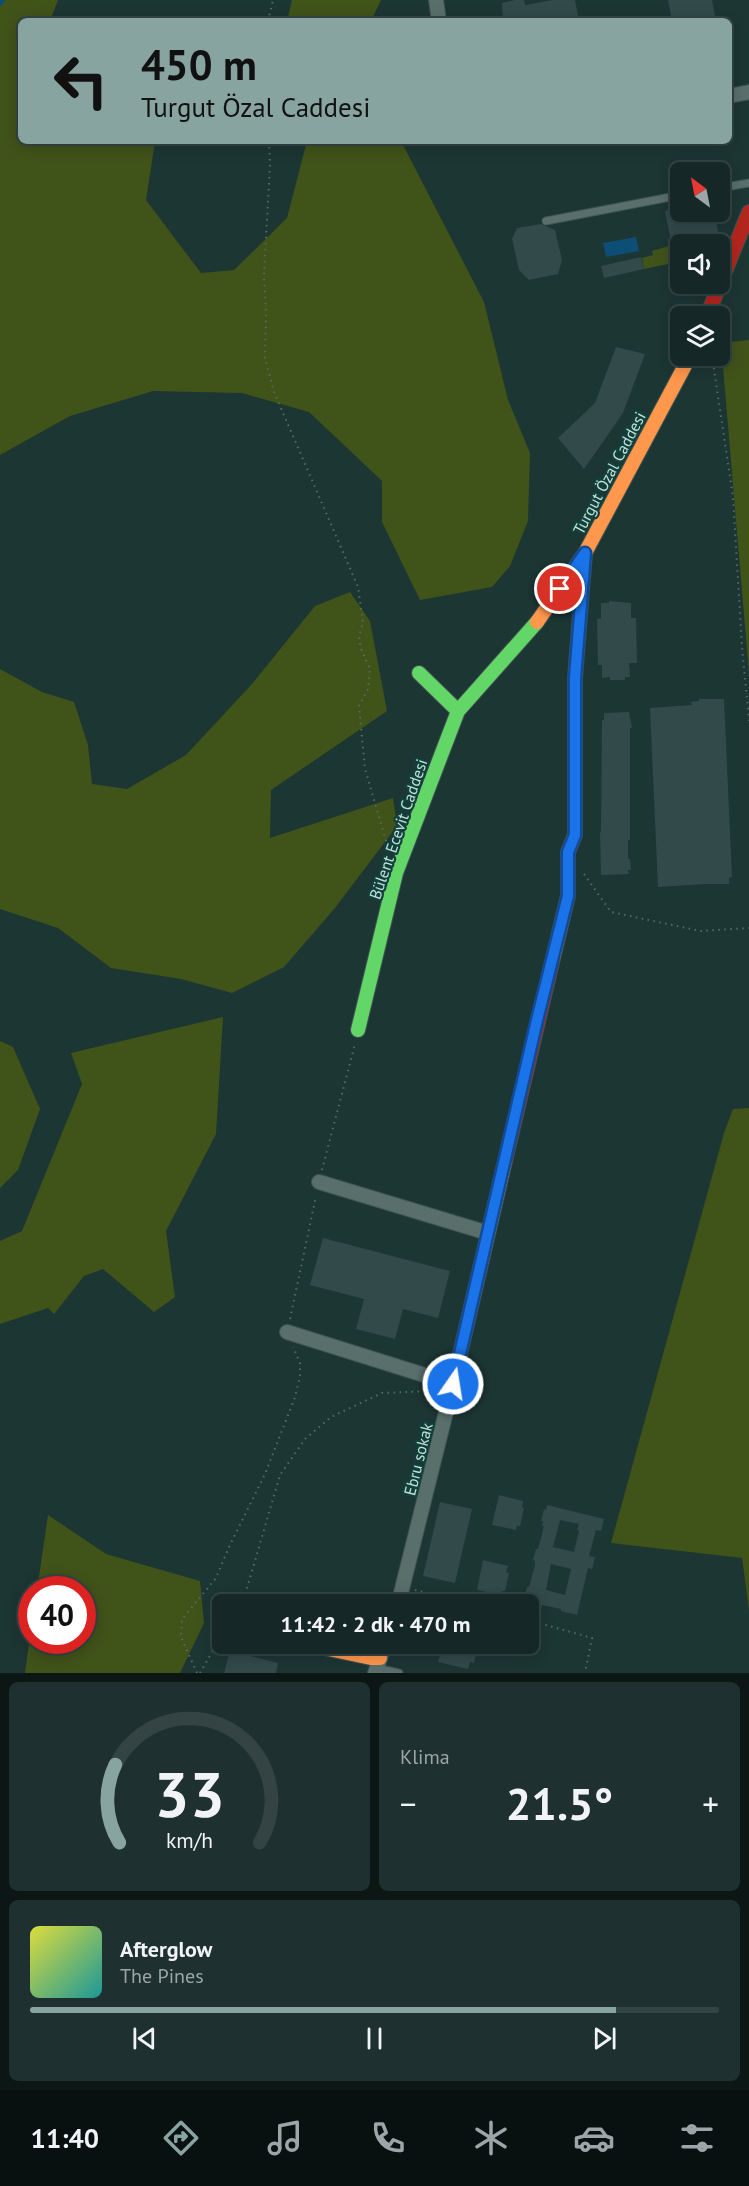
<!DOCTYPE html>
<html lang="tr">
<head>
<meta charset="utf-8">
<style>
	:root { --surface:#152827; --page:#1e302f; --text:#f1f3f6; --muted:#9da6a7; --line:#344444; --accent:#88a4a1 }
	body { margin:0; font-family:"PT Sans",sans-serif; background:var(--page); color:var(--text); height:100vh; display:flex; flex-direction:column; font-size:22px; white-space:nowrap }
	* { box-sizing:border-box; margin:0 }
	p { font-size:20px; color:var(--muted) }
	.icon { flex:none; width:33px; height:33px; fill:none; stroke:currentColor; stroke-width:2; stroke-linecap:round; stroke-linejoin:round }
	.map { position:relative; height:1673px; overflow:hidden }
	.details { display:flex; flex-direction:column; gap:9px; padding:9px; background:#0c1615; flex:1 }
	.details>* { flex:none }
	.hud { position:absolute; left:18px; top:18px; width:714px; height:126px; border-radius:9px; box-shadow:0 3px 15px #0003,0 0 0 2px var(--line); background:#88a4a1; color:#111; overflow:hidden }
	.needle { width:39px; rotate:328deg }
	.fabs { position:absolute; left:670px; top:162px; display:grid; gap:12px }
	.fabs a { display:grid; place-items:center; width:60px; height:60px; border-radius:9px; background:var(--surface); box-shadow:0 3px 15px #0003,0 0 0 2px var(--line); font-size:30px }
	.speed { position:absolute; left:18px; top:1576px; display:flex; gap:12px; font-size:30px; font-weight:700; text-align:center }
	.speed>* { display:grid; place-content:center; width:78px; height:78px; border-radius:50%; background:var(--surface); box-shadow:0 3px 15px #0003,0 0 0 2px var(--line); line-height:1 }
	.speed .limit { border:9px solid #d22; background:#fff; color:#111 }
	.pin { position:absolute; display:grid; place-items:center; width:51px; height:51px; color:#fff; margin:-26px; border:3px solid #fff; border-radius:50%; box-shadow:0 2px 6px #0007 }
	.me { position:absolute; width:66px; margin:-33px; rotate:13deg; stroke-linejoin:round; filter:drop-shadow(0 0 4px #0008) }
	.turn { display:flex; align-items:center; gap:21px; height:126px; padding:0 24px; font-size:27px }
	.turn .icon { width:78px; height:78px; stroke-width:2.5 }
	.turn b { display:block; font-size:42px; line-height:51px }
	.big { font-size:45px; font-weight:700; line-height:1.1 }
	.details .card { flex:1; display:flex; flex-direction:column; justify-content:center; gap:9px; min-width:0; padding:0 21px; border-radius:9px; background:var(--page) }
	.details .dial { align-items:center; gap:0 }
	.dial svg { height:156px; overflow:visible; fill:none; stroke:var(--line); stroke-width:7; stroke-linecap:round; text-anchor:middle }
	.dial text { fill:var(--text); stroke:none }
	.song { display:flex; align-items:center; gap:18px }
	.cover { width:72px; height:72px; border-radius:9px; background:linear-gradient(135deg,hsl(60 70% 55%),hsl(180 70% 35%)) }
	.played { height:6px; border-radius:3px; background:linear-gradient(90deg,var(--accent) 85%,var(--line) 85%) }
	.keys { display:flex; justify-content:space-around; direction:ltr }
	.heat { display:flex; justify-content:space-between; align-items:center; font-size:33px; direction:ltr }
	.details .tiles { flex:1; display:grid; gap:9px; grid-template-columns:1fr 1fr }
	.card:last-child { grid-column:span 2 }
	.trip { position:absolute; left:212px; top:1594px; width:327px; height:60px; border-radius:9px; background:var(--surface); box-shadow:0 3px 15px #0003,0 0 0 2px var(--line); font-weight:700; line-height:60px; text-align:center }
	.tabs { display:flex; height:96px; justify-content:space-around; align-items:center; background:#081010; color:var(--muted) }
	.tabs .icon { width:42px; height:42px }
	.tabs .selected { color:var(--accent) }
	.tabs b { font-size:27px; color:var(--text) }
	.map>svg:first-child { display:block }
	.green { fill:#405319 }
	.water { fill:#0d4e76 }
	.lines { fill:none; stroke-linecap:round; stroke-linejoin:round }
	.stream { stroke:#0d4e76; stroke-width:4 }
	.building { fill:#324a4a; fill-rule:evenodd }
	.lane-casing { stroke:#3f5351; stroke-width:9 }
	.street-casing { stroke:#3f5351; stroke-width:16 }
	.fast-casing { stroke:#3f5351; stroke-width:16 }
	.slow-casing { stroke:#3f5351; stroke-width:16 }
	.jam-casing { stroke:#3f5351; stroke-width:16 }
	.path { stroke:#576a68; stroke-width:2; stroke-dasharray:1.5 4.5; stroke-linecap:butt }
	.lane { stroke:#596f6b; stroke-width:7 }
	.street { stroke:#596f6b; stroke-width:14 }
	.fast { stroke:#63d668; stroke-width:14 }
	.slow { stroke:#ff974d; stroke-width:14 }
	.jam { stroke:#b3261e; stroke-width:14 }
	.route-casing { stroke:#114b97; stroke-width:15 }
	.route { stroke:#1a73e8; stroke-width:10 }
	.labels { text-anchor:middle; stroke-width:4.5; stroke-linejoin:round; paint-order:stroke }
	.street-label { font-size:16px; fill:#c2e0db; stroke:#12413c }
</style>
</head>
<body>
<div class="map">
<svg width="749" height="1673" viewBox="0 0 749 1673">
	<rect width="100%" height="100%" fill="#1c3634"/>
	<path class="green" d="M 0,0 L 58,0 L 50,21 L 21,21 L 21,141 L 155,141 L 146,200 L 201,273 L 234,270 L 287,218 L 307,141 L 401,141 L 484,302 L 508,400 L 530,453 L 528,521 L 510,566 L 492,587 L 420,600 L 382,522 L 382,481 L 309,412 L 242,393 L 153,391 L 70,416 L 0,455 Z
		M 292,0 L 381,0 L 371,21 L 287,21 Z
		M 669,246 L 673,263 L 644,269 L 642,258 L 653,255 L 652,251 Z
		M 749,340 L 749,674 L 721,343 Z
		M 350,592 L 370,621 L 387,711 L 271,790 L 270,838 L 393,798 L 397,826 L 335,908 L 284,967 L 232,993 L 181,979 L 111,968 L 58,928 L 0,909 L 0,669 L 42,692 L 74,702 L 88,745 L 92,784 L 127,789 L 186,755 L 252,684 L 315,606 Z
		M 223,1017 L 216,1134 L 166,1231 L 175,1297 L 154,1312 L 103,1269 L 84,1276 L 54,1314 L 48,1308 L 0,1324 L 0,1241 L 22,1231 L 82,1084 L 71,1053 Z
		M 0,1041 L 13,1047 L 40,1109 L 18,1170 L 0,1188 Z
		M 749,1108 L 749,1610 L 742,1558 L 611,1543 L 724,1133 L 733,1109 Z
		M 48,1515 L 106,1554 L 200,1581 L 204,1623 L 180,1673 L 25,1673 L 31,1628 L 32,1641 L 82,1641 L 82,1590 L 37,1590 Z"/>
	<path class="water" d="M 636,237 L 639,251 L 606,257 L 603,243 Z"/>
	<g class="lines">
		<path class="stream" d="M 0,4 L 3,0"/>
	</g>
	<path class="building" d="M 515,0 L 524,0 L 525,5 L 552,0 L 575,0 L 579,21 L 503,21 L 502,3 Z
		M 668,0 L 712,0 L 716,21 L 672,21 Z
		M 681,207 L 681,212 L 714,212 L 719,236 L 672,246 L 665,211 Z
		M 541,224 L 555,230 L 562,260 L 558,274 L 529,280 L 519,270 L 512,239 L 517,228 Z
		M 641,257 L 644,269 L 604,278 L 601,266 Z
		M 616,347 L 645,354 L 623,413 L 584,469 L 558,438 L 595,403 Z
		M 609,601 L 631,603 L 631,618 L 636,618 L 637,663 L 629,663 L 630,677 L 625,677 L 625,680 L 610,680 L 610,677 L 602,678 L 602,665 L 598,665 L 597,619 L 601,618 L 601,603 L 609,603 Z
		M 699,699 L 724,699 L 732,877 L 729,878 L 729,884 L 706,884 L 658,887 L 650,708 L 692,705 L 691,702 L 699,701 Z
		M 629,712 L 632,728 L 630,728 L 630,840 L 628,840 L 628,859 L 630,859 L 631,870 L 628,870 L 629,874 L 601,875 L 600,832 L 601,832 L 602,720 L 604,720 L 604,713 Z
		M 323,1238 L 450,1271 L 438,1318 L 403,1309 L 395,1339 L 356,1329 L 364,1299 L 310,1285 Z
		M 499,1495 L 523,1501 L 522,1507 L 524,1508 L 520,1526 L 517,1526 L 516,1530 L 492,1525 Z
		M 440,1502 L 472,1509 L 455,1583 L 423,1576 Z
		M 547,1505 L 604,1519 L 601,1531 L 596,1530 L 589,1556 L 595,1557 L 592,1569 L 588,1568 L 577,1615 L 561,1611 L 561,1609 L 542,1605 L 541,1608 L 525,1604 L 527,1599 L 524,1598 L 527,1587 L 529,1587 L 535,1565 L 535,1561 L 533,1560 L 536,1549 L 538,1549 L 544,1526 L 542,1526 L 543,1521 L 541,1521 L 544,1509 L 546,1510 ZM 560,1520 L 579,1524 L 577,1530 L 579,1531 L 574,1552 L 553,1547 ZM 551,1564 L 571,1569 L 565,1595 L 546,1590 Z
		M 483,1560 L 508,1566 L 506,1572 L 509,1573 L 505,1591 L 502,1591 L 501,1595 L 477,1590 Z
		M 438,1644 L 478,1644 L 474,1663 L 470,1662 L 468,1669 L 438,1662 L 440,1655 L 435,1654 Z
		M 230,1651 L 278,1663 L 276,1673 L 224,1673 Z"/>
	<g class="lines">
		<g class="lane-casing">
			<path id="lane" d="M 720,188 L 749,183
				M 546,221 L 681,195
				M 376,1668 L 399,1673"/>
		</g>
		<g class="street-casing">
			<path id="street" d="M 436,0 L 439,21
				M 729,96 L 749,92
				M 319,1182 L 488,1233
				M 287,1332 L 453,1384 L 398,1605
				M 375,1673 L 385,1644"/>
		</g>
		<g class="fast-casing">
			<path id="fast" d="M 419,673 L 458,711
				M 358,1030 L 396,873 L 458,711 L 537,622"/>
		</g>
		<g class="slow-casing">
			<path id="slow" d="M 537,622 L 585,553 L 690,356
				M 553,958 L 568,896 L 568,852 L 575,835 L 575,678 L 585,553
				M 453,1384 L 505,1161
				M 305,1644 L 371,1658 L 380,1658"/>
		</g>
		<g class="jam-casing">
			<path id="jam" d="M 707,316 L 749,212
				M 505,1161 L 553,958"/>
		</g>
		<path class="path" d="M 268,21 L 273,0
			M 269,141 L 270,165 L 264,274 L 266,315 L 265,358 L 274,392 L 358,587 L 363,622 L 359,637 L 361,649 L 370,669 L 368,689 L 359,706 L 365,769 L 389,851
			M 712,356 L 733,497 L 742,647 L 749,721
			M 584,874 L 611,912 L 700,931 L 749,928
			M 322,1170 L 355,1044
			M 290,1319 L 316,1196
			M 415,1590 L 471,1605
			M 240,1605 L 245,1595 L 280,1475 L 305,1439 L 331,1417 L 382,1393 L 429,1391
			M 528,1620 L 592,1638 L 585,1673
			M 197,1673 L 181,1637 L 182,1619 L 216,1578 L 229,1547 L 265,1474 L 294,1400 L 300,1377 L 300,1363 L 293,1347
			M 200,1673 L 222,1635"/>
		<use href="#lane" class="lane"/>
		<use href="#street" class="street"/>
		<use href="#fast" class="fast"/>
		<use href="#slow" class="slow"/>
		<use href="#jam" class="jam"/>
	</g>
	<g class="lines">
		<g class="route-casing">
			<path id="route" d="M 453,1384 L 537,1020 L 568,896 L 568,852 L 575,835 L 575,678 L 585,553 L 560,589"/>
		</g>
		<use href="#route" class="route"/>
	</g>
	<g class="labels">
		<g class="street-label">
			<text transform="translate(609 473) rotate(-62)" y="6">Turgut Özal Caddesi</text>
			<text transform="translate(398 829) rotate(-71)" y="6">Bülent Ecevit Caddesi</text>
			<text transform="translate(418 1459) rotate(-76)" y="6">Ebru sokak</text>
		</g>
	</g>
</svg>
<div class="fabs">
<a><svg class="needle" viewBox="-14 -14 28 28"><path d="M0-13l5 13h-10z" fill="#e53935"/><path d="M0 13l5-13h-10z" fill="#9da6a7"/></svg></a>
<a><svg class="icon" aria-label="sound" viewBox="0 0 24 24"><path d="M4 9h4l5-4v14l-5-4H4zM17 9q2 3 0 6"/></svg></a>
<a><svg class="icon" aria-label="layers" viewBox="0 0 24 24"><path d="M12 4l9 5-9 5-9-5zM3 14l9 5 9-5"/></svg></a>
</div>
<div class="speed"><div class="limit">40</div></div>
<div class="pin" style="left:560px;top:589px;background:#d93025"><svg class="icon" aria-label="arrive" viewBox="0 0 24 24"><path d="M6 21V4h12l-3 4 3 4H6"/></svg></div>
<svg class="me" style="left:453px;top:1384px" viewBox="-20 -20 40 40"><circle r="17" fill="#1a73e8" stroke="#fff" stroke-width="3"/><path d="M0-11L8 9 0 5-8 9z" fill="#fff"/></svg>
<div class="trip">11:42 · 2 dk · 470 m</div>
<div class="hud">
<div class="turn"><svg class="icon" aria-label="left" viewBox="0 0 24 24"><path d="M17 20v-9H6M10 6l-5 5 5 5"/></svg><div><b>450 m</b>Turgut Özal Caddesi</div></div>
</div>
</div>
<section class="details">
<div class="tiles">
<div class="card dial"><svg viewBox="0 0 100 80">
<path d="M14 69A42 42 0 1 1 86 69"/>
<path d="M14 69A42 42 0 0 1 12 29" stroke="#88a4a1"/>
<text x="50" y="56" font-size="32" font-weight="700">33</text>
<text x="50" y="72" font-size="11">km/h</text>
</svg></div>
<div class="card"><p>Klima</p>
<div class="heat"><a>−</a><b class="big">21.5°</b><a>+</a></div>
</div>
<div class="card">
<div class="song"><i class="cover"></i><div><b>Afterglow</b><p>The Pines</p></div></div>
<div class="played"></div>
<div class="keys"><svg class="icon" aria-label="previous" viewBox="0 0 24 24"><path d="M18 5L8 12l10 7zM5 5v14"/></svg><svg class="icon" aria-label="pause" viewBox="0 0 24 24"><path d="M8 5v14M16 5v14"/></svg><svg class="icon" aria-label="next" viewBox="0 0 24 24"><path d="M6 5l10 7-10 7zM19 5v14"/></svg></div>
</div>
</div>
</section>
<nav class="tabs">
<b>11:40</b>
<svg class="icon selected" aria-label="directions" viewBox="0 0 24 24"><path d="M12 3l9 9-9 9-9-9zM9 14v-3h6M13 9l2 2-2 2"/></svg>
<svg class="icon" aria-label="music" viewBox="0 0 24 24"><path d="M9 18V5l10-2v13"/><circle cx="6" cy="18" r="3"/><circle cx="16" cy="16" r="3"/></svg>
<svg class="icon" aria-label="phone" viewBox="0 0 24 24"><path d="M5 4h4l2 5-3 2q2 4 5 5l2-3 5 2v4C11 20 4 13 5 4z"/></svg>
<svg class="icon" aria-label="climate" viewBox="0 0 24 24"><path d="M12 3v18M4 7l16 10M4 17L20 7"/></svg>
<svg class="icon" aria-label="car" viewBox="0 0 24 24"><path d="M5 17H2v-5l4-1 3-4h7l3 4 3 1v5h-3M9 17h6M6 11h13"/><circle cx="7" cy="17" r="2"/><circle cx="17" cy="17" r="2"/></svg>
<svg class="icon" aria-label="filters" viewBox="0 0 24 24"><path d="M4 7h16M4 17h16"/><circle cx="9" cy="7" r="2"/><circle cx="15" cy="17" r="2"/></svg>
</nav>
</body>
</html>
